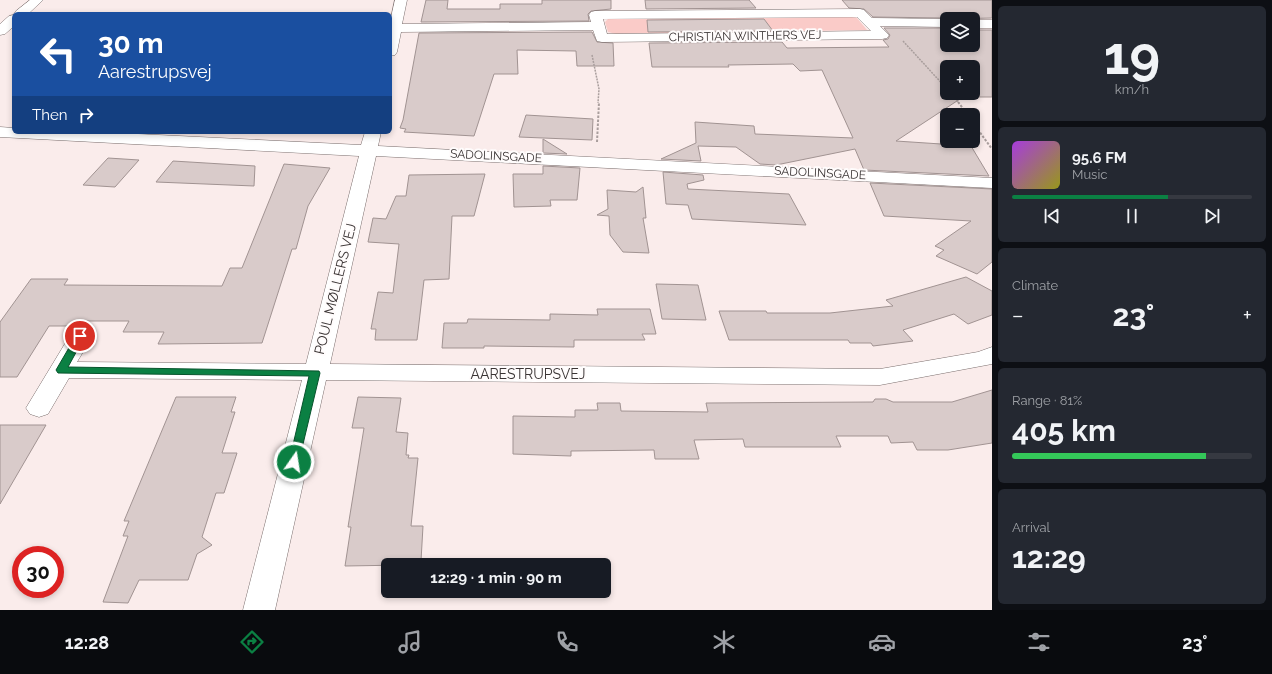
<!DOCTYPE html>
<html lang="en">
<head>
<meta charset="utf-8">
<style>
	:root { --surface:#171b24; --page:#242831; --text:#f1f3f6; --muted:#9ea1a6; --line:#363941; --accent:#0b8043 }
	body { margin:0; font-family:Raleway,sans-serif; background:var(--page); color:var(--text); height:100vh; display:flex; flex-direction:column; font-size:15px; white-space:nowrap }
	* { box-sizing:border-box; margin:0 }
	p { font-size:13px; color:var(--muted) }
	.icon { flex:none; width:22px; height:22px; fill:none; stroke:currentColor; stroke-width:2; stroke-linecap:round; stroke-linejoin:round }
	.map { position:relative; flex:1; overflow:hidden }
	.sheet { display:flex; flex-direction:column; gap:6px; padding:6px; background:#0d0f14; width:280px }
	.sheet>* { flex:none }
	.guide { position:absolute; left:12px; top:12px; width:380px; height:122px; border-radius:6px; box-shadow:0 2px 6px #0003; background:#1a4fa0; color:#fff; overflow:hidden }
	.buttons { position:absolute; left:940px; top:12px; display:grid; gap:8px }
	.buttons a { display:grid; place-items:center; width:40px; height:40px; border-radius:6px; background:var(--surface); box-shadow:0 2px 6px #0003; font-size:20px }
	.speed { position:absolute; left:12px; top:546px; display:flex; gap:8px; font-size:20px; font-weight:700; text-align:center }
	.speed>* { display:grid; place-content:center; width:52px; height:52px; border-radius:50%; background:var(--surface); box-shadow:0 2px 6px #0003; line-height:1 }
	.speed .limit { border:6px solid #d22; background:#fff; color:#111 }
	.pin { position:absolute; display:grid; place-items:center; width:34px; height:34px; color:#fff; margin:-17px; border:2px solid #fff; border-radius:50%; box-shadow:0 1px 4px #0007 }
	.me { position:absolute; width:44px; margin:-22px; rotate:13deg; stroke-linejoin:round; filter:drop-shadow(0 0 3px #0008) }
	.turn { display:flex; align-items:center; gap:14px; height:84px; padding:0 20px; font-size:18px }
	.turn .icon { width:52px; height:52px; stroke-width:2.5 }
	.turn b { display:block; font-size:28px; line-height:34px }
	.then { display:flex; align-items:center; height:38px; padding:0 20px; background:#0003; gap:8px; font-size:15px }
	.big { font-size:30px; font-weight:700; line-height:1.1 }
	.sheet .widget { flex:1; display:flex; flex-direction:column; justify-content:center; gap:6px; min-width:0; padding:0 14px; border-radius:6px; background:var(--page) }
	.sheet .dial { align-items:center; gap:0 }
	.dial b { font-size:52px; line-height:1 }
	.song { display:flex; align-items:center; gap:12px }
	.cover { width:48px; height:48px; border-radius:6px; background:linear-gradient(135deg,hsl(280 70% 55%),hsl(60 70% 35%)) }
	.played { height:4px; border-radius:2px; background:linear-gradient(90deg,var(--accent) 65%,var(--line) 65%) }
	.keys { display:flex; justify-content:space-around; direction:ltr }
	.heat { display:flex; justify-content:space-between; align-items:center; font-size:22px; direction:ltr }
	.charge { height:6px; border-radius:3px; background:linear-gradient(90deg,#34c759 81%,var(--line) 0) }
	.trip { position:absolute; left:381px; top:558px; width:230px; height:40px; border-radius:6px; background:var(--surface); box-shadow:0 2px 6px #0003; font-weight:700; line-height:40px; text-align:center }
	.menu { display:flex; height:64px; justify-content:space-around; align-items:center; background:#090b0e; color:var(--muted) }
	.menu .icon { width:28px; height:28px }
	.menu .selected { color:var(--accent) }
	.menu b { font-size:18px; color:var(--text) }
	main { display:flex; flex:1; min-height:0 }
	.map>svg:first-child { display:block }
	.green { fill:#facbc8 }
	.building { fill:#d9cbca; stroke:#a19392; fill-rule:evenodd }
	.lines { fill:none; stroke-linecap:round; stroke-linejoin:round }
	.street-casing { stroke:#7a6e6d; stroke-width:1 }
	.path-far1 { stroke:#a99e9d; stroke-width:1.5; stroke-dasharray:2 1; stroke-linecap:butt }
	.path { stroke:#a99e9d; stroke-width:2; stroke-dasharray:2.5 1.5; stroke-linecap:butt }
	.street { fill:#fff; fill-rule:evenodd }
	.route { fill:#0b8043; stroke:#07532c }
	.labels { text-anchor:middle; stroke-width:4; stroke-linejoin:round; paint-order:stroke }
	.far-street-label { font-size:12px; fill:#3a3434; stroke:#fffcfc }
	.street-label { font-size:14px; fill:#3a3434; stroke:#fffcfc }
</style>
</head>
<body>
<main>
<div class="map">
<svg width="992" height="610" viewBox="0 0 992 610">
	<rect width="100%" height="100%" fill="#faeceb"/>
	<path class="green" d="M 847,16 L 857,18 L 867,30 L 616,34 L 608,32 L 605,22 L 608,19 Z"/>
	<path class="building" d="M 426,0 L 448,0 L 447,9 L 500,9 L 500,4 L 542,4 L 542,0 L 611,0 L 611,9 L 591,11 L 588,14 L 589,21 L 421,22 Z
		M 645,0 L 749,0 L 756,8 L 646,9 Z
		M 842,0 L 992,0 L 992,18 L 948,19 L 947,18 L 873,17 L 864,9 L 849,8 Z
		M 764,19 L 773,31 L 648,32 L 647,20 Z
		M 884,28 L 947,28 L 947,45 L 973,45 L 973,30 L 992,30 L 992,97 L 963,97 L 896,141 L 971,146 L 989,176 L 864,170 L 855,149 L 776,165 L 760,164 L 736,147 L 698,146 L 701,161 L 661,159 L 696,143 L 695,122 L 754,126 L 755,134 L 853,138 L 822,70 L 800,71 L 793,64 L 728,65 L 729,67 L 652,67 L 649,43 L 782,42 L 787,48 L 889,47 L 883,40 L 888,39 L 890,35 ZM 947,67 L 973,67 L 973,93 L 947,93 Z
		M 592,32 L 597,42 L 613,43 L 614,66 L 577,66 L 576,51 L 517,50 L 518,74 L 494,74 L 474,136 L 404,132 L 406,129 L 400,128 L 403,120 L 419,33 Z
		M 526,115 L 593,119 L 592,140 L 519,137 Z
		M 543,139 L 567,154 L 543,153 Z
		M 108,158 L 139,160 L 115,187 L 83,185 Z
		M 173,161 L 255,166 L 254,186 L 156,182 Z
		M 284,164 L 330,168 L 308,206 L 296,249 L 292,249 L 262,343 L 158,344 L 164,332 L 123,332 L 129,321 L 76,321 L 73,326 L 49,326 L 17,377 L 0,377 L 0,322 L 31,279 L 68,279 L 64,285 L 222,286 L 230,268 L 242,268 Z
		M 543,166 L 580,168 L 577,200 L 550,200 L 551,206 L 514,207 L 513,174 L 543,174 Z
		M 663,172 L 703,175 L 704,180 L 687,184 L 688,189 L 789,194 L 806,225 L 692,219 L 688,205 L 666,204 Z
		M 485,174 L 474,216 L 452,216 L 449,279 L 424,280 L 417,340 L 375,340 L 376,329 L 371,329 L 378,292 L 393,293 L 399,244 L 368,242 L 373,218 L 386,219 L 396,196 L 406,196 L 409,175 Z
		M 870,183 L 992,189 L 992,262 L 977,274 L 936,256 L 944,250 L 935,246 L 971,221 L 884,216 Z
		M 643,187 L 646,218 L 643,218 L 649,253 L 623,252 L 610,235 L 609,216 L 597,215 L 608,209 L 607,190 L 636,192 Z
		M 966,277 L 992,291 L 992,315 L 968,324 L 954,314 L 903,330 L 913,341 L 873,346 L 871,343 L 850,343 L 848,340 L 729,340 L 719,311 L 766,311 L 767,313 L 830,313 L 893,306 L 886,300 Z
		M 656,284 L 698,285 L 706,320 L 662,319 Z
		M 597,309 L 650,309 L 656,334 L 642,334 L 645,340 L 574,340 L 574,347 L 484,346 L 484,348 L 442,348 L 444,323 L 467,323 L 468,319 L 550,320 L 550,314 L 598,315 Z
		M 992,390 L 992,443 L 948,450 L 917,450 L 913,442 L 891,443 L 888,436 L 836,436 L 841,447 L 745,447 L 743,439 L 694,440 L 699,459 L 655,459 L 654,450 L 571,451 L 571,456 L 513,454 L 513,416 L 575,417 L 575,410 L 598,410 L 597,403 L 620,403 L 621,411 L 708,412 L 706,403 L 873,402 L 875,399 L 886,399 L 893,402 L 952,402 Z
		M 176,397 L 236,397 L 231,412 L 235,412 L 222,453 L 237,453 L 224,493 L 216,493 L 202,537 L 212,545 L 197,554 L 188,580 L 139,580 L 128,603 L 103,602 L 128,536 L 123,536 L 129,521 L 124,521 Z
		M 358,397 L 401,398 L 396,432 L 408,433 L 406,455 L 409,455 L 408,458 L 418,458 L 411,526 L 423,526 L 421,561 L 403,562 L 405,565 L 345,566 L 351,527 L 348,527 L 364,428 L 352,428 Z
		M 0,425 L 46,425 L 0,504 Z"/>
	<g class="lines">
		<g class="street-casing">
			<path id="street" d="M 30,0 L 43,0 L 28,14 L 14,14 L 16,11 Z
				M 395,0 L 407,0 L 402,24 L 591,22 L 589,15 L 591,12 L 595,11 L 860,9 L 864,10 L 872,18 L 947,19 L 947,27 L 880,26 L 889,35 L 887,38 L 882,39 L 602,42 L 597,41 L 593,30 L 401,32 L 397,52 L 395,55 L 390,56 L 390,22 ZM 857,17 L 871,31 L 607,34 L 603,19 Z
				M 14,15 L 14,26 L 5,34 L 0,35 L 0,24 L 9,16 Z
				M 973,20 L 992,20 L 992,28 L 973,28 Z
				M 0,127 L 14,128 L 14,132 L 97,132 L 361,145 L 365,132 L 381,132 L 378,146 L 992,178 L 992,188 L 376,156 L 330,364 L 880,369 L 978,352 L 992,347 L 992,364 L 880,385 L 326,380 L 275,610 L 243,610 L 302,380 L 69,378 L 48,414 L 39,417 L 30,414 L 26,408 L 72,332 L 80,330 L 88,332 L 92,337 L 77,362 L 306,364 L 359,156 L 0,137 Z"/>
		</g>
		<path class="path-far1" d="M 903,41 L 947,89
			M 592,55 L 599,89 L 598,103
			M 951,93 L 959,103"/>
		<path class="path" d="M 958,102 L 968,115
			M 973,123 L 992,149
			M 597,142 L 599,102"/>
		<use href="#street" class="street"/>
	</g>
	<path class="route" d="M 77,334 L 80,334 L 85,336 L 68,367 L 319,371 L 320,373 L 298,465 L 290,465 L 289,462 L 309,376 L 58,373 L 56,370 Z"/>
	<g class="labels">
		<g class="far-street-label">
			<text transform="translate(745 36) rotate(-1)" y="4">CHRISTIAN WINTHERS VEJ</text>
			<text transform="translate(496 156) rotate(3)" y="4">SADOLINSGADE</text>
			<text transform="translate(820 173) rotate(3)" y="4">SADOLINSGADE</text>
		</g>
		<g class="street-label">
			<text transform="translate(335 289) rotate(-76)" y="5">POUL MØLLERS VEJ</text>
			<text x="528" y="379">AARESTRUPSVEJ</text>
		</g>
	</g>
</svg>
<div class="buttons">
<a><svg class="icon" aria-label="layers" viewBox="0 0 24 24"><path d="M12 4l9 5-9 5-9-5zM3 14l9 5 9-5"/></svg></a>
<a>+</a>
<a>−</a>
</div>
<div class="speed"><div class="limit">30</div></div>
<div class="pin" style="left:80px;top:336px;background:#d93025"><svg class="icon" aria-label="arrive" viewBox="0 0 24 24"><path d="M6 21V4h12l-3 4 3 4H6"/></svg></div>
<svg class="me" style="left:294px;top:462px" viewBox="-20 -20 40 40"><circle r="17" fill="#0b8043" stroke="#fff" stroke-width="3"/><path d="M0-11L8 9 0 5-8 9z" fill="#fff"/></svg>
<div class="trip">12:29 · 1 min · 90 m</div>
<div class="guide">
<div class="turn"><svg class="icon" aria-label="left" viewBox="0 0 24 24"><path d="M17 20v-9H6M10 6l-5 5 5 5"/></svg><div><b>30 m</b>Aarestrupsvej</div></div>
<div class="then">Then<svg class="icon" aria-label="right" viewBox="0 0 24 24"><path d="M7 20v-9h11M14 6l5 5-5 5"/></svg></div>
</div>
</div>
<section class="sheet">
<div class="widget dial"><b>19</b><p>km/h</p></div>
<div class="widget">
<div class="song"><i class="cover"></i><div><b>95.6 FM</b><p>Music</p></div></div>
<div class="played"></div>
<div class="keys"><svg class="icon" aria-label="previous" viewBox="0 0 24 24"><path d="M18 5L8 12l10 7zM5 5v14"/></svg><svg class="icon" aria-label="pause" viewBox="0 0 24 24"><path d="M8 5v14M16 5v14"/></svg><svg class="icon" aria-label="next" viewBox="0 0 24 24"><path d="M6 5l10 7-10 7zM19 5v14"/></svg></div>
</div>
<div class="widget"><p>Climate</p>
<div class="heat"><a>−</a><b class="big">23°</b><a>+</a></div>
</div>
<div class="widget"><p>Range · 81%</p><b class="big">405 km</b><div class="charge"></div></div>
<div class="widget"><p>Arrival</p><b class="big">12:29</b></div>
</section>
</main>
<nav class="menu">
<b>12:28</b>
<svg class="icon selected" aria-label="directions" viewBox="0 0 24 24"><path d="M12 3l9 9-9 9-9-9zM9 14v-3h6M13 9l2 2-2 2"/></svg>
<svg class="icon" aria-label="music" viewBox="0 0 24 24"><path d="M9 18V5l10-2v13"/><circle cx="6" cy="18" r="3"/><circle cx="16" cy="16" r="3"/></svg>
<svg class="icon" aria-label="phone" viewBox="0 0 24 24"><path d="M5 4h4l2 5-3 2q2 4 5 5l2-3 5 2v4C11 20 4 13 5 4z"/></svg>
<svg class="icon" aria-label="climate" viewBox="0 0 24 24"><path d="M12 3v18M4 7l16 10M4 17L20 7"/></svg>
<svg class="icon" aria-label="car" viewBox="0 0 24 24"><path d="M5 17H2v-5l4-1 3-4h7l3 4 3 1v5h-3M9 17h6M6 11h13"/><circle cx="7" cy="17" r="2"/><circle cx="17" cy="17" r="2"/></svg>
<svg class="icon" aria-label="filters" viewBox="0 0 24 24"><path d="M4 7h16M4 17h16"/><circle cx="9" cy="7" r="2"/><circle cx="15" cy="17" r="2"/></svg>
<b>23°</b>
</nav>
</body>
</html>
